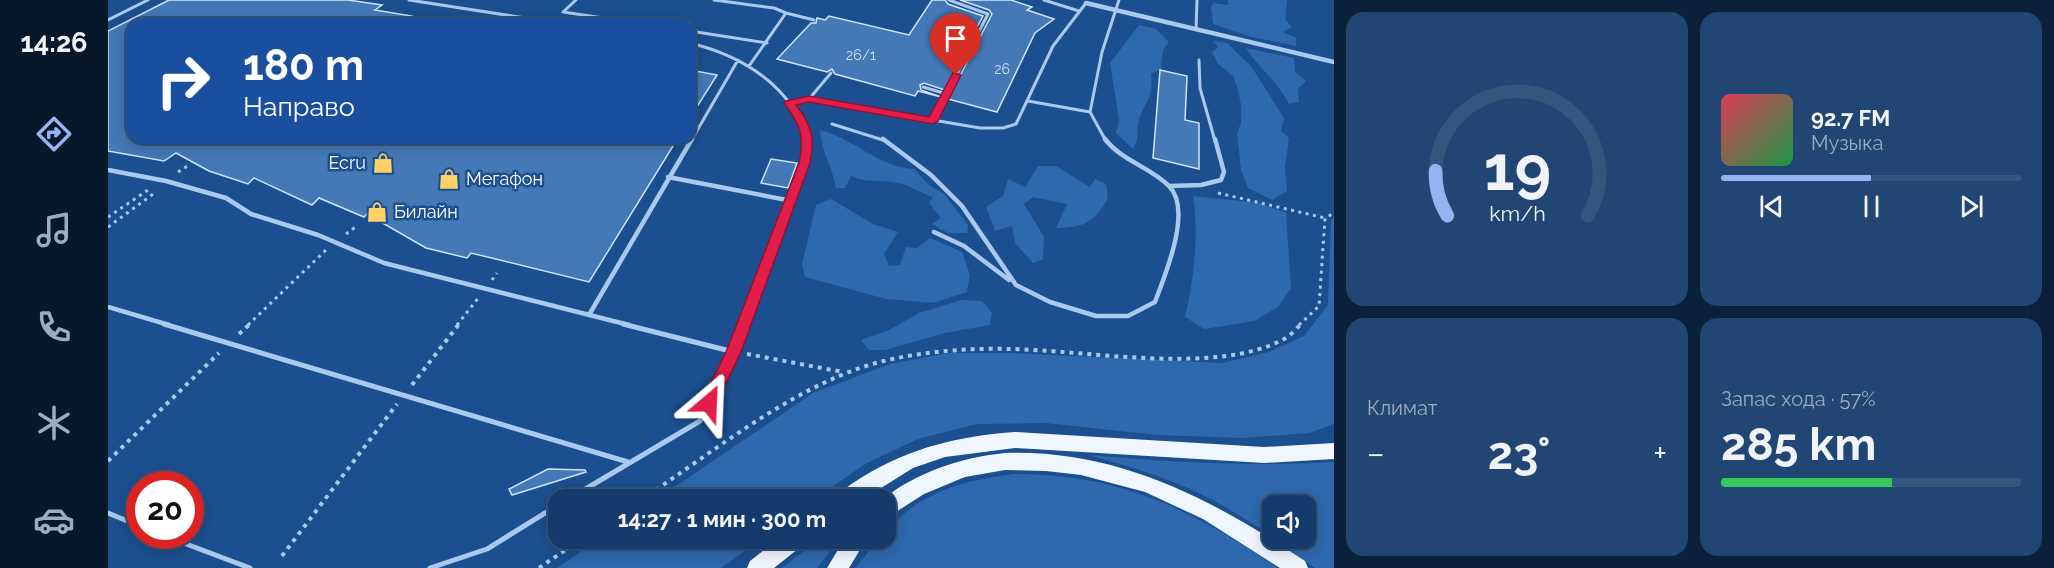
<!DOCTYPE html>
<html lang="ru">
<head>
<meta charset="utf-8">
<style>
	:root { --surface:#143b6b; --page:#214673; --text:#f1f3f6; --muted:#9dadc1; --line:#33557e; --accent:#95b2f1 }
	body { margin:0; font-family:Raleway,sans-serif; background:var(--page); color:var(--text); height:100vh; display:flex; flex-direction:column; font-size:22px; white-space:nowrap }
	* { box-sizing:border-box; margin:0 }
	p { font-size:20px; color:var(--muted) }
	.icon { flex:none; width:33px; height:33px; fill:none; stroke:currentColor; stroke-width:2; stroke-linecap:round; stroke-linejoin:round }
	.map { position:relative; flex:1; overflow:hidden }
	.details { display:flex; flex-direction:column; gap:12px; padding:12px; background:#0b203b; width:720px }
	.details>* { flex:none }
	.top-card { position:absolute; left:18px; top:18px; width:570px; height:126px; border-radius:18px; box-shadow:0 3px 15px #0003,0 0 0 2px var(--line); background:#1a4fa0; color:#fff; overflow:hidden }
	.buttons { position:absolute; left:1154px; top:495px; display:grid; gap:12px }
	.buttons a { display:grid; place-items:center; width:54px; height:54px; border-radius:12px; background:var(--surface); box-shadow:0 3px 15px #0003,0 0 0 2px var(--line); font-size:30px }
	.speed { position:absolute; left:18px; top:471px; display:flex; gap:12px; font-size:30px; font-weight:700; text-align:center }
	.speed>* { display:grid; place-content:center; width:78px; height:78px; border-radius:50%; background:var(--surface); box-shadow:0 3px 15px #0003,0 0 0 2px var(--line); line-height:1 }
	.speed .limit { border:9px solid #d22; background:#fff; color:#111 }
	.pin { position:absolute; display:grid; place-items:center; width:51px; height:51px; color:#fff; margin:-62px -26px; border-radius:50% 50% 50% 0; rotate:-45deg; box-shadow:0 0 6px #0007 }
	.pin .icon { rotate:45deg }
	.me { position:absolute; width:66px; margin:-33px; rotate:26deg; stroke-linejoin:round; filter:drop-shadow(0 0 4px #0008) }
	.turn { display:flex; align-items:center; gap:21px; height:126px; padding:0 18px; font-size:27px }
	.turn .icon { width:78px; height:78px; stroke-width:2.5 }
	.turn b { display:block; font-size:42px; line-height:51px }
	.big { font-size:45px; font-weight:700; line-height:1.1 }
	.details .widget { flex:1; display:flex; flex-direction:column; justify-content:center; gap:9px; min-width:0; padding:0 21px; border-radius:18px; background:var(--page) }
	.details .dial { align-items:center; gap:0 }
	.dial svg { height:156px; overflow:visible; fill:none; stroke:var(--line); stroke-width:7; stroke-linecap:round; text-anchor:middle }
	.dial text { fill:var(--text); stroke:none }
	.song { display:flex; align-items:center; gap:18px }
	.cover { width:72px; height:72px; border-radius:9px; background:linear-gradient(135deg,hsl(350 70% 55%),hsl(140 70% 35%)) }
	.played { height:6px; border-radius:3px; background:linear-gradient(90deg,var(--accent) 50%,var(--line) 50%) }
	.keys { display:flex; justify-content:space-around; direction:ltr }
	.heat { display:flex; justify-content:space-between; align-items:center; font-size:33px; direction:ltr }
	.charge { height:9px; border-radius:4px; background:linear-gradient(90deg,#34c759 57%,var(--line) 0) }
	.details .tiles { flex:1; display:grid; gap:12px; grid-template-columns:repeat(2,1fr) }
	.trip { position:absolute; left:440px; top:489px; width:348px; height:60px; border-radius:18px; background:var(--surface); box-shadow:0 3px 15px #0003,0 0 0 2px var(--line); font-weight:700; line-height:60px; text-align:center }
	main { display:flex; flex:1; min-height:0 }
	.dock { display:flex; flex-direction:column; width:108px; justify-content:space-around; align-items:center; background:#08182b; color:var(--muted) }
	.dock .icon { width:42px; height:42px }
	.dock .active { color:var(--accent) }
	.dock b { font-size:27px; color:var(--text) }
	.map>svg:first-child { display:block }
	.green { fill:#2e69ad }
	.building { fill:#4478b7; stroke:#cfe3fa; stroke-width:1.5 }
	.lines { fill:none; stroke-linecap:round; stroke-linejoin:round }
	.path-far1 { stroke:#a9c9ee; stroke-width:3; stroke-dasharray:3 4.5; stroke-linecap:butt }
	.path { stroke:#a9c9ee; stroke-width:4; stroke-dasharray:4 5; stroke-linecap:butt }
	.service-far2 { stroke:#a9c9ee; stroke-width:3 }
	.service-far1 { stroke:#a9c9ee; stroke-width:4.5 }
	.service { stroke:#a9c9ee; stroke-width:5 }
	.minor { stroke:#a9c9ee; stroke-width:4.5 }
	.primary { fill:#f0f6ff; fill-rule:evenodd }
	.route { fill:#e11d48; stroke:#92132f; stroke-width:1.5 }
	.labels { text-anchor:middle; stroke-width:5; stroke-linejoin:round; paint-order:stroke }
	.far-number-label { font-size:14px; fill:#d0dded }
	.poi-label { font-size:18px; fill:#fff; stroke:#1b4f8f; text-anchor:start }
</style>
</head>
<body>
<main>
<nav class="dock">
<b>14:26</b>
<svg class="icon active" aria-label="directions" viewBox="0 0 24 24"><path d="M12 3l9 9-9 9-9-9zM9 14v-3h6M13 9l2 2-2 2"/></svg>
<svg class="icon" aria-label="music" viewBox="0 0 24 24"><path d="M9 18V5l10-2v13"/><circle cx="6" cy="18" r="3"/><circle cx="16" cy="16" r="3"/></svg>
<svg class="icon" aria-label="phone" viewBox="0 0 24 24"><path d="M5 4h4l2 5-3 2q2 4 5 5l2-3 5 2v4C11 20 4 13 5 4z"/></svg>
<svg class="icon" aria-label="climate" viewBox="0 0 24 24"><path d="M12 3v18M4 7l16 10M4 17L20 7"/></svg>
<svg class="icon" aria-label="car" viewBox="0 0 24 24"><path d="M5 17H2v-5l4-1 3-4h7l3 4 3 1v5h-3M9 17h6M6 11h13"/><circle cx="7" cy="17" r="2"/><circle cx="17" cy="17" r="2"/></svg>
</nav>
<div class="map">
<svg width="1226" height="568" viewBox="0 0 1226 568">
	<rect width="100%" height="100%" fill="#1b4f8f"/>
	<path class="green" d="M 1120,0 L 1179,0 L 1177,19 L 1184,27 L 1175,32 L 1188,38 L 1188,46 L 1144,37 L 1105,24 L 1103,7 L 1105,3 L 1120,5 Z
		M 1031,25 L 1048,29 L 1061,42 L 1055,50 L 1053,69 L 1043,74 C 1046,100 1036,101 1031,121 C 1028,132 1032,138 1025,149 L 1008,133 L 1011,120 L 1002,63 Z
		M 1105,41 L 1119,43 L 1143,66 L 1176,118 L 1173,131 L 1181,138 L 1177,167 L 1179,191 L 1164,200 L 1140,188 L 1133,170 L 1129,133 L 1133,123 L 1133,105 L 1130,90 L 1125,76 L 1110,64 L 1104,52 L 1110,47 Z
		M 1138,48 L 1186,58 L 1187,72 L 1198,81 L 1190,89 L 1191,102 L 1181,104 C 1169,80 1152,70 1138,48 Z
		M 712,130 C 745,138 772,168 806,169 L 822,186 L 836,194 L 860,225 L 859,233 L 840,233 L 824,224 L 833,218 L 821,203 L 825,197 C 811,193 801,184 785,182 C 768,179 761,184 743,176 L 737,188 L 728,188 C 724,165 714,154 712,130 Z
		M 930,166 L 948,166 L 982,187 L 987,179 L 998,184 L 1000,198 C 986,223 977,227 948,228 L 959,204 L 925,197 L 916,204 L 936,237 L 935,259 L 925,263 L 907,243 L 904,226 L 887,231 L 878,207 L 895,196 L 900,179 L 917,187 Z
		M 1085,196 L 1152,203 L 1178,213 L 1183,288 L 1170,307 L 1146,321 L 1096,329 L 1077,317 C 1086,279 1091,235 1085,196 Z
		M 723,199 L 765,224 L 790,232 L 776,254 L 781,266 L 792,265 L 798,247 L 809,248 L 822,238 L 854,252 L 862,275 L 859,292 L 825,303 L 778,299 L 697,277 L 694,264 L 708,205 Z
		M 1226,218 L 1226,424 L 1201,433 L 1135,438 L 1049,435 L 938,423 L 869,424 L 810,439 L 757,464 L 707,499 L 549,499 L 705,393 L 782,364 L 841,353 L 905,353 L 1114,363 L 1161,352 L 1196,336 L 1220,305 L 1223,220 Z
		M 853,300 L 874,301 L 884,313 L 882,325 L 837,333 L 777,350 L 761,350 L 753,340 L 781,330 L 811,313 Z
		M 980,455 C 1063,462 1143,467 1226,462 L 1226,568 L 1207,568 L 1166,539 L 1197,538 L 1197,506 L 1164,506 L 1164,537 C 1101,492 1054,475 980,455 Z
		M 906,474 C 1013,474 1083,509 1170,568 L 747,568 L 771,539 L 777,538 L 777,532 C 814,491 853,481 906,474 Z
		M 492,539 L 492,538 L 653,539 L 613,568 L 449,568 Z
		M 711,539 L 732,539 L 709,568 L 674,568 Z"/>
	<path class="building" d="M 61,0 L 240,0 L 274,5 L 267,10 L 304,16 L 303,24 L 24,24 L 24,138 L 570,138 L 481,282 L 363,253 L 359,258 L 318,248 L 259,214 L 256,217 L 211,198 L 204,205 L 146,178 L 140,184 L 101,171 L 68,153 L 56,161 L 0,151 L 0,31 Z
		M 824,0 L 837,0 L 840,4 L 875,16 L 856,52 L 832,49 L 834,54 L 853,59 L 837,90 L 816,83 L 812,85 L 813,90 L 833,97 L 810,91 L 807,96 L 727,74 L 724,69 L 719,72 L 669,59 L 703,23 L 708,23 L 709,18 L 717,20 L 721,16 L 801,35 Z
		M 852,0 L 903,0 L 924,7 L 919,10 L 946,19 L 927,33 L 889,112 L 840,99 L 884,14 L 881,10 Z
		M 582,70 L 609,75 L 582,118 Z
		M 1052,70 L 1079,76 L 1077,120 L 1091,123 L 1091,169 L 1045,158 Z
		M 663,159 L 689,163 L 680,188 L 653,183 Z
		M 440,469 L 477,470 L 478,472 L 404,495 L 401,489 Z"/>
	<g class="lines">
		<path class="path-far1" d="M 70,172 L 81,165
			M 1110,193 L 1217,218
			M 0,217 L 40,190
			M 0,227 L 48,192
			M 238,234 L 249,226
			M 384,280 L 389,273
			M 140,325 L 219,249
			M 349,325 L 371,297
			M 1191,325 L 1211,306 L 1217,218 L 1226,213"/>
		<path class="path" d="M 131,334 L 142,324
			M 639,354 L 735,372
			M 304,385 L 351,324
			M 0,461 L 111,353
			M 533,500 C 607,451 694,379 780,360 C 820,351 862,348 902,349 C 979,350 1108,376 1176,339 C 1182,336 1188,329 1193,324
			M 174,556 L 289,404
			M 431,568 L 475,538"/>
		<path class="service-far2" d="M 301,0 L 456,24
			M 468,0 L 455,12 L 536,24
			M 606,0 L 666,8 L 678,13 L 641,66
			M 936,0 L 971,11
			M 678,13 L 706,20
			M 0,20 L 40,0
			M 1088,30 L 1089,0
			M 582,31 L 659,43
			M 582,43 C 635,56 684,86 700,141
			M 835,51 L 858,56
			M 1091,60 L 1092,88 L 1107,141
			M 815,87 L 839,94
			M 701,99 L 723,73
			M 920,101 L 982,112
			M 681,103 L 701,99 L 872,128 L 895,128 L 908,124 L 945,46 L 978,3
			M 825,121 L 880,14 L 841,0
			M 724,124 L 778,141
			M 583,141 L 630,60
			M 998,141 L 982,112 L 994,52 L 1011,0"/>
		<path class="service-far1" d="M 775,139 L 823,175 L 854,206 L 908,285 L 942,302 L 988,316 L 1020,316 L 1047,302 C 1057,275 1085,210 1061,186 C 1042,167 1014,161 997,139
			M 0,170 L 58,181 L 118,198 L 143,214 L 210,235 L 276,263 L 521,325
			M 560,177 L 684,201
			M 1061,186 L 1093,185 L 1113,180 L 1116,172 L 1107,139
			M 826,232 L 856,246 L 901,280
			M 0,307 L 61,325
			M 481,315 L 584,139
			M 636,325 L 697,163 L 700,139"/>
		<path class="service" d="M 56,324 L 520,462
			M 515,324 L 626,352
			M 459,500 L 592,421 L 626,352 L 637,324
			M 0,513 L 32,526
			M 57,536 L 142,568
			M 322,568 L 379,549 L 450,505"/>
		<path class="minor" d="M 978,3 L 1226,62"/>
		<path class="primary" d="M 907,432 L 1156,447 L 1226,443 L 1226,459 L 1156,463 L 907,448 L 837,457 L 805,468 L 754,500 L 728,500 C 733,489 747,482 756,476 C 804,447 852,436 907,432 Z
			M 897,453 C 1010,449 1106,500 1197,561 L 1200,568 L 1172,568 L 1095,519 L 1037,492 L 973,475 L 938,471 L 897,470 L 857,477 L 816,494 L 777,519 L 777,500 L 774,500 C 808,472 855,457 897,453 Z
			M 671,538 L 698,538 L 695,545 L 666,568 L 639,568 L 642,561 Z
			M 737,538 L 759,538 L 741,568 L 719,568 Z"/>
	</g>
	<path class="route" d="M 845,73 L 853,75 L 830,121 L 825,124 L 701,102 L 688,105 C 704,125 707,139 702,163 L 633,352 L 606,408 L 595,408 L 593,403 L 618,352 L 691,163 C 697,137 692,124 676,103 L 678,101 L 701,96 L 821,117 Z"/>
	<defs>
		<g id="shop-bare" transform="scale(1.62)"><path d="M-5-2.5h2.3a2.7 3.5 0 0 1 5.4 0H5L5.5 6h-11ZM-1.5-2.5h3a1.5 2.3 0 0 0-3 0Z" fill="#ffd166" stroke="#1b4f8f" stroke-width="2.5" paint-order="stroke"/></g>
	</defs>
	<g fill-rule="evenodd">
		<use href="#shop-bare" x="275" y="163"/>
		<use href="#shop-bare" x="341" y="179"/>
		<use href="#shop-bare" x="269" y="212"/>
	</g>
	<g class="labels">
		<g class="far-number-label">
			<text x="753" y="60">26/1</text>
			<text x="894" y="74">26</text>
		</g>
		<g class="poi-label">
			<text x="258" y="169" text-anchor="end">Ecru</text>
			<text x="358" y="185">Мегафон</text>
			<text x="286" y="218">Билайн</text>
		</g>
	</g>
</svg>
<div class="buttons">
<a><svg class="icon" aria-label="sound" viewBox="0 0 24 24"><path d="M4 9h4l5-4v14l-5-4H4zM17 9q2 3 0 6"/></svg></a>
</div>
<div class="speed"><div class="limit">20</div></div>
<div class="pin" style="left:848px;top:75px;background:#d93025"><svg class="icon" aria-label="arrive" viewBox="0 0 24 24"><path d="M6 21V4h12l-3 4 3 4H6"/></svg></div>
<svg class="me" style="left:601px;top:403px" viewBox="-20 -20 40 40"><path d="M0-17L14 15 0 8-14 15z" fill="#e11d48" stroke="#fff" stroke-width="4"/></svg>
<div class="trip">14:27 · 1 мин · 300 m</div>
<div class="top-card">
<div class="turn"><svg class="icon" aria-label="right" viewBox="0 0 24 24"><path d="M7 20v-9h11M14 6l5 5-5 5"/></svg><div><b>180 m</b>Направо</div></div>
</div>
</div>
<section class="details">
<div class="tiles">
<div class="widget dial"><svg viewBox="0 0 100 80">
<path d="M14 69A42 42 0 1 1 86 69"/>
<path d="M14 69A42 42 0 0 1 8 46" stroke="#95b2f1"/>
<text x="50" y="56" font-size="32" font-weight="700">19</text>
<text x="50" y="72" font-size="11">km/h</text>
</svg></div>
<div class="widget">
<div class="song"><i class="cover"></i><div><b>92.7 FM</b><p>Музыка</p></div></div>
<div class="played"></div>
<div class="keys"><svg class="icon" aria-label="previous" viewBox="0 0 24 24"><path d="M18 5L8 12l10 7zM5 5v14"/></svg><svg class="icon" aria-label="pause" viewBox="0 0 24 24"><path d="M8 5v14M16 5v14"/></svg><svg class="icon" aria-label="next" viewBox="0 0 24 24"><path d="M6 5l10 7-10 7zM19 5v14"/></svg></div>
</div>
<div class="widget"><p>Климат</p>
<div class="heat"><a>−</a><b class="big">23°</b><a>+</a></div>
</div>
<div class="widget"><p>Запас хода · 57%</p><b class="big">285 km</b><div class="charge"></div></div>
</div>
</section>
</main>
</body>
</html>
